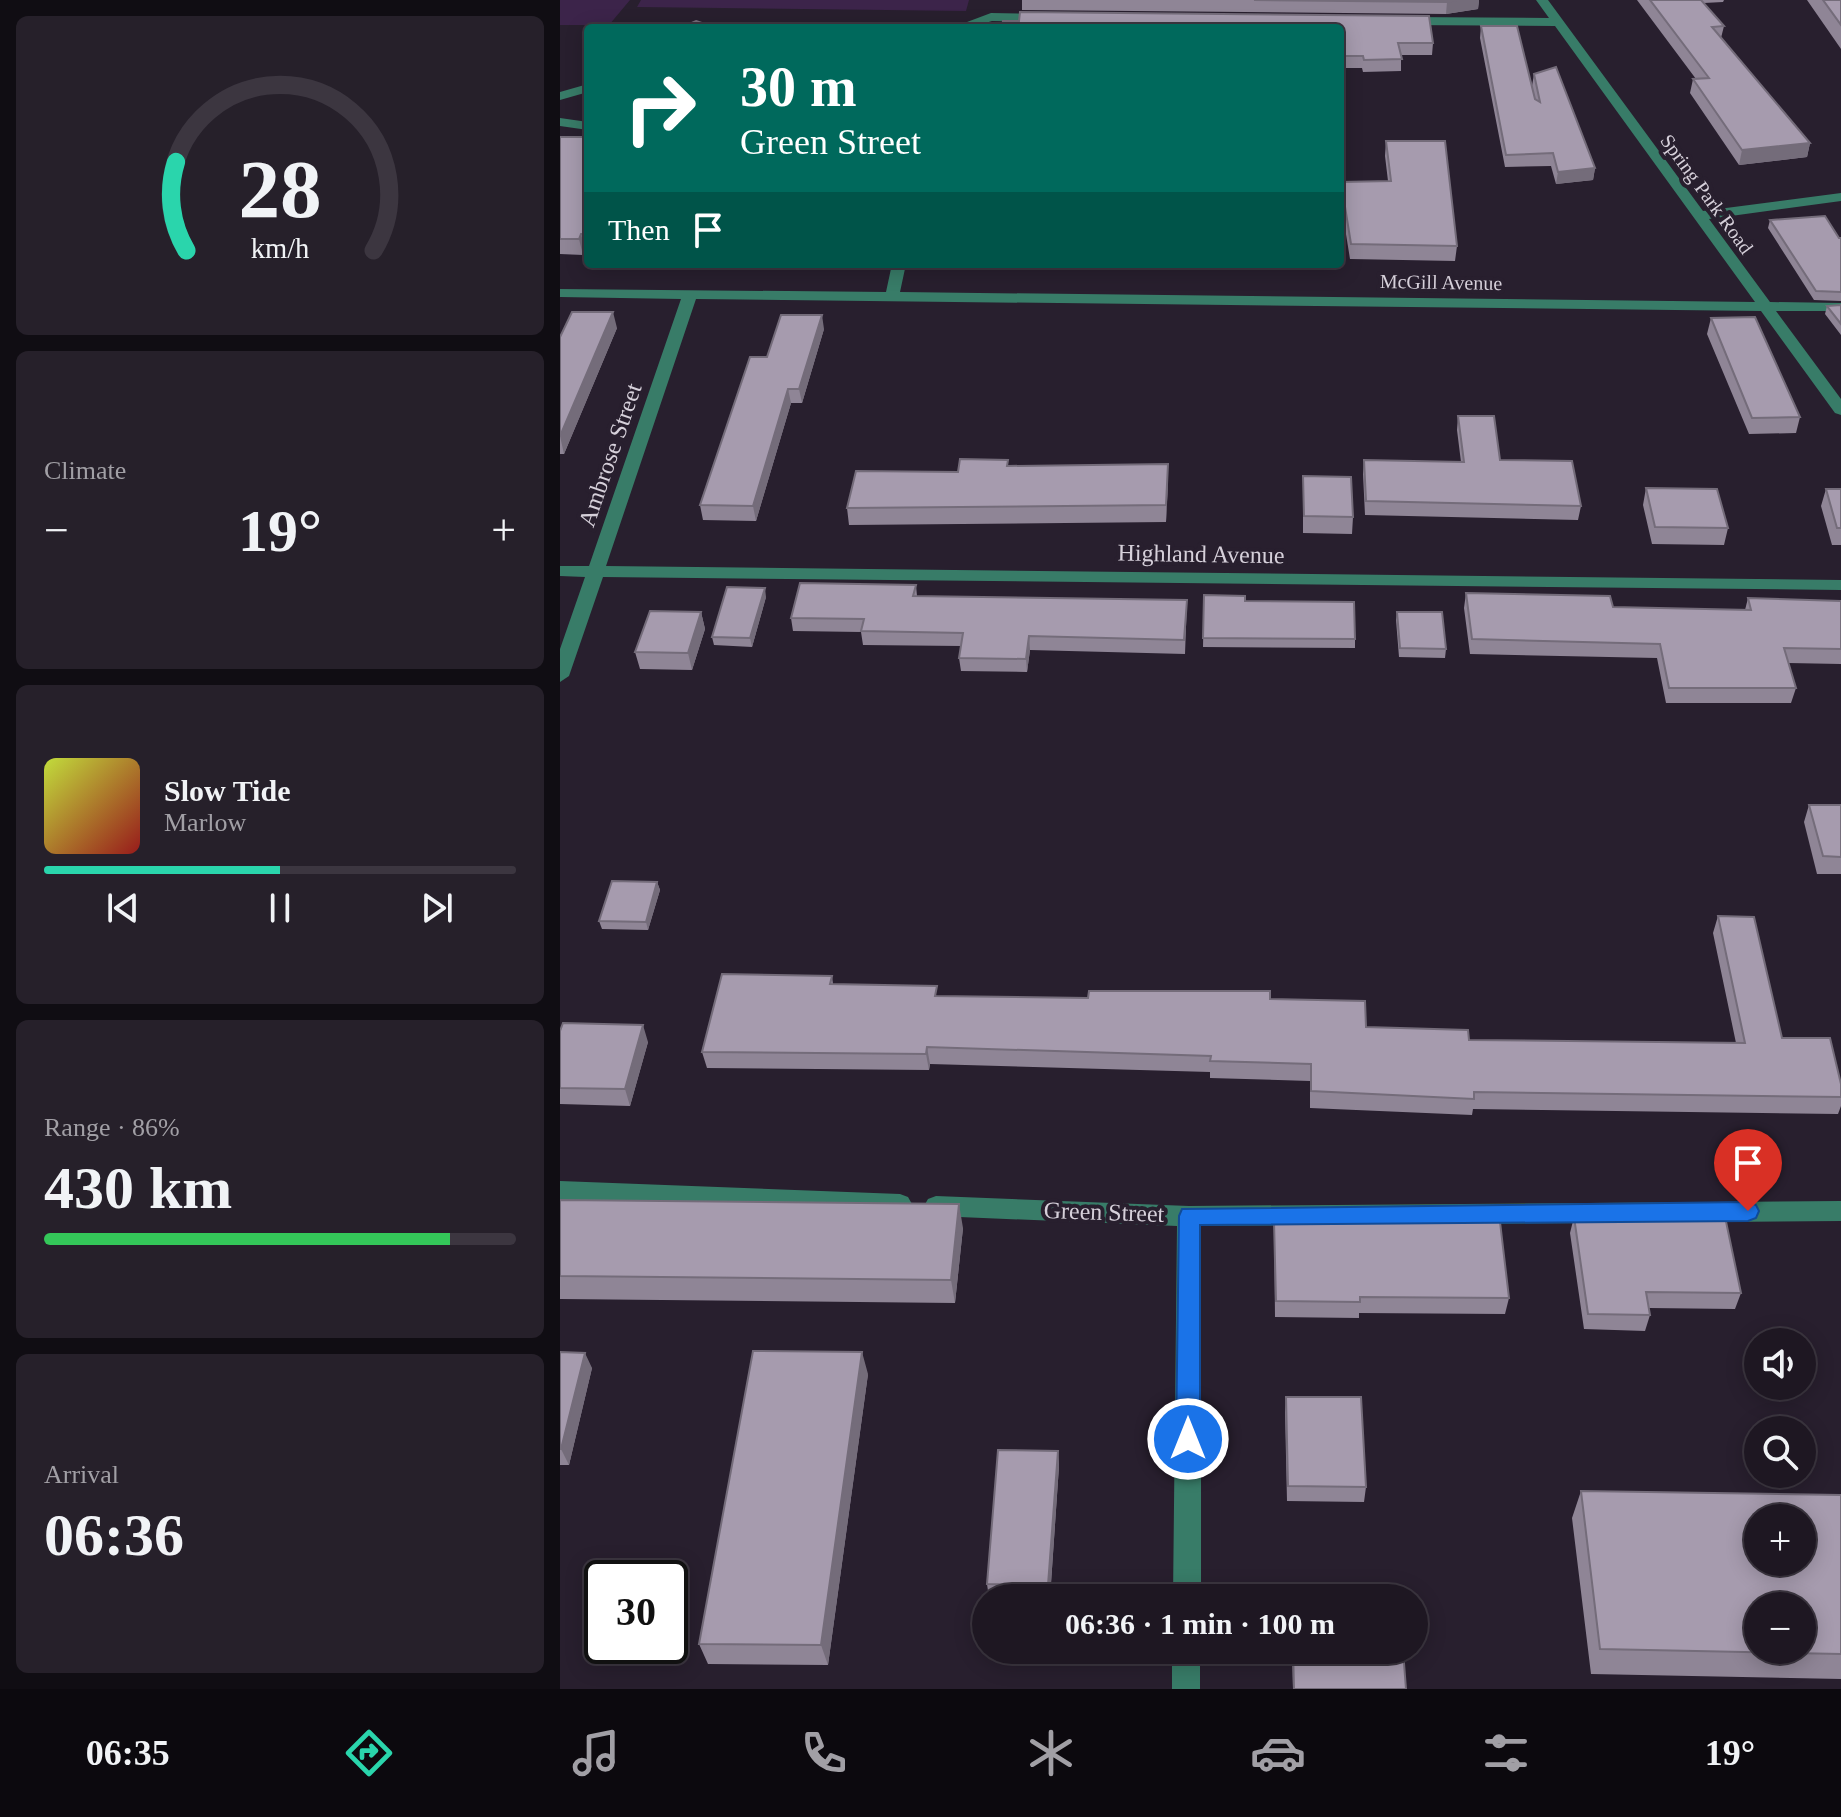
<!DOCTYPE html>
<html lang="en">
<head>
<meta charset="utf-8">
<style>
	:root { --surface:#1e1722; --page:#26202a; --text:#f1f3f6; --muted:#a19fa5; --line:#3c3640; --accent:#2ad5ac }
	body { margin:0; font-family:Georgia,serif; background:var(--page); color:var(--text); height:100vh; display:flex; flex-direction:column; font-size:30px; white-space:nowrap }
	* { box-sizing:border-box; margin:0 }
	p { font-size:26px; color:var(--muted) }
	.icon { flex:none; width:44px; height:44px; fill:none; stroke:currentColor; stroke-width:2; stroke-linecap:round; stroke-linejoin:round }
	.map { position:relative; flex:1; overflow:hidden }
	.drawer { display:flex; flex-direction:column; gap:16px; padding:16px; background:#100d13; width:560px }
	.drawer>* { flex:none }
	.banner { position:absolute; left:24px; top:24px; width:760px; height:244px; border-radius:8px; box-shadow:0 4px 20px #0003,0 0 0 2px var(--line); background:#00695c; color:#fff; overflow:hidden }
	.fabs { position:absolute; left:1184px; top:1328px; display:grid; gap:16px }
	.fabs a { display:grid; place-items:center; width:72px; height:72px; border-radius:50%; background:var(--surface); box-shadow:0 4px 20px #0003,0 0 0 2px var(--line); font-size:40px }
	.speed { position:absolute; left:24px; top:1560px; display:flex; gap:16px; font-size:40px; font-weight:700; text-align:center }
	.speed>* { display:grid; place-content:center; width:104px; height:104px; border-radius:50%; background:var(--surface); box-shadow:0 4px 20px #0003,0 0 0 2px var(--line); line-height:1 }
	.speed .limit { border:4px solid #111; border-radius:12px; background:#fff; color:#111 }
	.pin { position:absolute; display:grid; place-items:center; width:68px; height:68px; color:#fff; margin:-82px -34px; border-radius:50% 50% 50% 0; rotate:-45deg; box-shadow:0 0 8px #0007 }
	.pin .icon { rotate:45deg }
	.me { position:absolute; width:88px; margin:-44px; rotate:0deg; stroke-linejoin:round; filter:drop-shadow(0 0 6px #0008) }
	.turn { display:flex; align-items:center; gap:28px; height:168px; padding:0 24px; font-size:36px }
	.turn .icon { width:104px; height:104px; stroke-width:2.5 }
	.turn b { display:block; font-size:56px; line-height:68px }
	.then { display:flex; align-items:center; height:76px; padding:0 24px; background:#0003; gap:16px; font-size:30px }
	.big { font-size:60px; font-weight:600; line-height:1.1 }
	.drawer .card { flex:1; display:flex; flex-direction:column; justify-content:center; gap:12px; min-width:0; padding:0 28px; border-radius:12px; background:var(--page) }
	.drawer .dial { align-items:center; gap:0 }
	.dial svg { height:208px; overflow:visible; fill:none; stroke:var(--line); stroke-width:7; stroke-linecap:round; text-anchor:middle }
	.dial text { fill:var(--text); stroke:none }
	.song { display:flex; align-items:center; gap:24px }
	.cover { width:96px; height:96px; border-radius:12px; background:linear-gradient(135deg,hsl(70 70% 55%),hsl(0 70% 35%)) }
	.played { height:8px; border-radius:4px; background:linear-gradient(90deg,var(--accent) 50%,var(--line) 50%) }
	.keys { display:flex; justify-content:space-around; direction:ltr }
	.heat { display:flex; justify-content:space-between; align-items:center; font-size:44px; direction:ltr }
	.charge { height:12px; border-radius:6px; background:linear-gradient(90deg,#34c759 86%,var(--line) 0) }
	.trip { position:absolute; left:412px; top:1584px; width:456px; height:80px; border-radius:40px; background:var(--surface); box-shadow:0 4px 20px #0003,0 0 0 2px var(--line); font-weight:600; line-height:80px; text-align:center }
	.tabs { display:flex; height:128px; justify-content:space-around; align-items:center; background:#0c090e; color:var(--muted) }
	.tabs .icon { width:56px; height:56px }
	.tabs .selected { color:var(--accent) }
	.tabs b { font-size:36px; color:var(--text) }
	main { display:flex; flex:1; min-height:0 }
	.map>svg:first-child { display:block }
	.green { fill:#3c244a }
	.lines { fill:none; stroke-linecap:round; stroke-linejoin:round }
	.minor { fill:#387c68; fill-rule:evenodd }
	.wall { fill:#8f8596 }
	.shaded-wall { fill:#746c7a }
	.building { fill:#a69bae; stroke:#746c7a; stroke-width:2; fill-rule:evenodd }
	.route { fill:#1a73e8; stroke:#114b97; stroke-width:2 }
	.labels { text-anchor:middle; stroke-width:8; stroke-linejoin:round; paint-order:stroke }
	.far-street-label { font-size:20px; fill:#d6d0da; stroke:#281f2e }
	.street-label { font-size:24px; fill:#d6d0da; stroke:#281f2e }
</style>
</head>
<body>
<main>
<section class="drawer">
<div class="card dial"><svg viewBox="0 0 100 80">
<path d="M14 69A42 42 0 1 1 86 69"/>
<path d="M14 69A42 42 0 0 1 10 35" stroke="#2ad5ac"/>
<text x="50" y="56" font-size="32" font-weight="700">28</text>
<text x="50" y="72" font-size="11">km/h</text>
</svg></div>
<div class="card"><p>Climate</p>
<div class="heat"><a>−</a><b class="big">19°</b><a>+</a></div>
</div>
<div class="card">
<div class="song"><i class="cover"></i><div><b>Slow Tide</b><p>Marlow</p></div></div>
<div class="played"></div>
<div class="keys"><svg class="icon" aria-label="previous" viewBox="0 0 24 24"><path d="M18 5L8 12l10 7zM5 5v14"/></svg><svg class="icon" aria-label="pause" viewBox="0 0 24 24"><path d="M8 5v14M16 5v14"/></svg><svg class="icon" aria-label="next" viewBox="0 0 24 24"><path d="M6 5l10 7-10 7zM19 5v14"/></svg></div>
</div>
<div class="card"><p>Range · 86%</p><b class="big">430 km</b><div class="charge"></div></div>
<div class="card"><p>Arrival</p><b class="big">06:36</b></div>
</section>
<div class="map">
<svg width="1281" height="1689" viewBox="0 0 1281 1689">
	<rect width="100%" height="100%" fill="#281f2e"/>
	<path class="green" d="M 0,0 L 70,0 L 49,25 L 0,25 Z
		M 81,0 L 409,0 L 406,11 L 77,7 Z"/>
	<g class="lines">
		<path class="minor" d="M 976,0 L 988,0 L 1143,211 L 1281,193 L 1281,201 L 1149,219 L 1210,302 L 1281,303 L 1281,311 L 1216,311 L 1281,399 L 1281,415 L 1275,413 L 1201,311 L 136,299 L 46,566 L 1281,580 L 1281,590 L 43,577 L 9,676 L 0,682 L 0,649 L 25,577 L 0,576 L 0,566 L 29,566 L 121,299 L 0,297 L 0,289 L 326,292 L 332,264 L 346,264 L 340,292 L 1195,302 L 995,26 L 843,25 L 837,21 L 843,17 L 989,18 Z
			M 431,13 L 487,14 L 493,18 L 487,22 L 432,21 L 409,28 L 391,28 Z
			M 28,84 L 28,92 L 0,100 L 0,92 Z
			M 0,118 L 28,122 L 28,130 L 0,126 Z
			M 0,1181 L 340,1194 L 348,1197 L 352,1204 L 348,1211 L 340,1214 L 0,1201 Z
			M 376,1196 L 629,1206 L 1281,1201 L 1281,1221 L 641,1226 L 641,1598 L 613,1598 L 617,1226 L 376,1216 L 368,1213 L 364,1206 L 368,1199 Z
			M 612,1650 L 640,1650 L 640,1689 L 612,1689 Z"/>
	</g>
	<path class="wall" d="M 462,0 L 919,0 L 918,9 L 886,14 L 462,10 Z
		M 1077,0 L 1164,0 L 1163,2 L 1144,3 L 1164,26 L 1161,38 L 1250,143 L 1247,157 L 1179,165 L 1130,93 L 1133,79 L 1136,79 Z
		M 1247,0 L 1281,0 L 1281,49 Z
		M 921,26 L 972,86 L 974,74 L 1035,168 L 1033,180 L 996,184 L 991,166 L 945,167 L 920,38 Z
		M 780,28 L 873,43 L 872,55 L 841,55 L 841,71 L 803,72 L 802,68 L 780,68 Z
		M 0,137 L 28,137 L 28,249 L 25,249 L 23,255 L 0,254 Z
		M 826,141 L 897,246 L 895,261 L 790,259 L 780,197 L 781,182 L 828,181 L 825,156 Z
		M 1210,220 L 1281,238 L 1281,301 L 1254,300 L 1208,228 Z
		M 1281,305 L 1281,335 L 1265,314 L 1267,306 Z
		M 1151,318 L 1240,417 L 1236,433 L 1189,434 L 1147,334 Z
		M 57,328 L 4,454 L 0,454 L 0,337 Z
		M 264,329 L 242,403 L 231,403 L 196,521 L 143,520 L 140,505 L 207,357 Z
		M 898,416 L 940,460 L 1021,506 L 1018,520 L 805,515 L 803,474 L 804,460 L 901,462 L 897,430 Z
		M 449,466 L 608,481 L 606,522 L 289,525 L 287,508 L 398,472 Z
		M 743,476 L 793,517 L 792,534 L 743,533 Z
		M 1086,488 L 1168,528 L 1164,545 L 1092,544 L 1083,505 Z
		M 1266,489 L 1281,489 L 1281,545 L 1272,545 L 1261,506 Z
		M 356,585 L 357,596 L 627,600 L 625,654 L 470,650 L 467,672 L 401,671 L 399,658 L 401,646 L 303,645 L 301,632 L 233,631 L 231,618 Z
		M 906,593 L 1053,607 L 1185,610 L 1188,598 L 1281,601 L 1281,664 L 1228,663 L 1236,688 L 1231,703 L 1106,703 L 1097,658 L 910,654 L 904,608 Z
		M 644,595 L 685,601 L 795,639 L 795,648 L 643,647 Z
		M 206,597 L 192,647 L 154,645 L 152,637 Z
		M 141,612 L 145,629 L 132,670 L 80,669 L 75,652 Z
		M 837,612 L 886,649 L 885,658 L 839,657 L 836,620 Z
		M 1249,805 L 1281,805 L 1281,874 L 1257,874 L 1244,822 Z
		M 97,882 L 100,890 L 88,930 L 42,929 L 39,921 Z
		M 1158,916 L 1222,1038 L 1281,1097 L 1281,1106 L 1278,1114 L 913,1109 L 912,1115 L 750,1108 L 750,1081 L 650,1078 L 650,1072 L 370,1064 L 369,1070 L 147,1068 L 142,1052 L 272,976 L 273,984 L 378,996 L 528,998 L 710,999 L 806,1027 L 909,1040 L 1176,1043 L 1153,933 Z
		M 0,1031 L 88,1042 L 70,1106 L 0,1104 Z
		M 0,1200 L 403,1228 L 395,1303 L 0,1299 Z
		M 1114,1212 L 1181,1293 L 1175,1309 L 1089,1308 L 1090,1315 L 1085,1331 L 1024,1329 L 1010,1233 L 1014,1217 L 1112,1217 Z
		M 714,1221 L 949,1298 L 945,1314 L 799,1313 L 799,1318 L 715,1317 Z
		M 0,1352 L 32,1368 L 9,1465 L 0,1465 Z
		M 308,1374 L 268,1665 L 148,1664 L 139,1644 Z
		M 726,1397 L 806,1487 L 804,1502 L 727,1501 L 725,1412 Z
		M 498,1451 L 499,1466 L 490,1598 L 429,1598 L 427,1584 Z
		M 1021,1491 L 1281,1495 L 1281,1679 L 1031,1674 L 1012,1518 Z
		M 732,1650 L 843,1650 L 846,1689 L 733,1689 Z"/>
	<path class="shaded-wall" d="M 897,0 L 919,0 L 918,9 L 886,14 L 887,2 Z
		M 1250,143 L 1247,157 L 1179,165 L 1182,150 Z
		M 1035,168 L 1033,180 L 996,184 L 998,172 Z
		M 21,234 L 25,249 L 23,255 L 19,239 Z
		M 53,312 L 57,328 L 4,454 L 0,436 Z
		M 262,315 L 264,329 L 242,403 L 239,389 Z
		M 228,389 L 231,403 L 196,521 L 193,506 Z
		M 608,464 L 608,481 L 606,522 L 606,505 Z
		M 205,588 L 206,597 L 192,647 L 190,638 Z
		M 141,612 L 145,629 L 132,670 L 128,653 Z
		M 469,636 L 470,650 L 467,672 L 466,659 Z
		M 97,882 L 100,890 L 88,930 L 86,922 Z
		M 83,1025 L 88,1042 L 70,1106 L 65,1089 Z
		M 367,1047 L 370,1064 L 369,1070 L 366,1054 Z
		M 399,1204 L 403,1228 L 395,1303 L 391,1280 Z
		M 302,1352 L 308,1374 L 268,1665 L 261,1645 Z
		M 25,1353 L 32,1368 L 9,1465 L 1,1449 Z
		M 498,1451 L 499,1466 L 490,1598 L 488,1585 Z"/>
	<path class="building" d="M 694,0 L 897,0 L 887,2 Z
		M 1090,0 L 1141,0 L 1164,26 L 1152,27 L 1250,143 L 1182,150 L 1133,79 L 1149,78 Z
		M 1263,0 L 1281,0 L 1281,25 Z
		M 460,12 L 869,16 L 873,43 L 838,43 L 842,59 L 804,60 L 803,56 L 780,56 L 780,28 L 442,28 L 443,21 L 459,21 Z
		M 136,21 L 156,28 L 120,28 Z
		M 921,26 L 957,26 L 975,99 L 980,102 L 974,74 L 996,67 L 1035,168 L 998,172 L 993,153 L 946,155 Z
		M 0,137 L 28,137 L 28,234 L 21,234 L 19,239 L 0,239 Z
		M 826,141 L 885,141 L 897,246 L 791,244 L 781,182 L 831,181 Z
		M 1265,216 L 1279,238 L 1281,238 L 1281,292 L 1256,291 L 1210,220 Z
		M 1281,305 L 1281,324 L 1267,306 Z
		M 12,312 L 53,312 L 0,436 L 0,337 Z
		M 221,315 L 262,315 L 239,389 L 228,389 L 193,506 L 140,505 L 190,357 L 207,357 Z
		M 1195,317 L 1240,417 L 1192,418 L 1151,318 Z
		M 898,416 L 934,416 L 940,460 L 1012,461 L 1021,506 L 806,501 L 804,460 L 904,462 Z
		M 400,459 L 448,460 L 447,466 L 608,464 L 606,505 L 287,508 L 296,471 L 398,472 Z
		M 743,476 L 791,477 L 793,517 L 744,516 Z
		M 1086,488 L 1157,489 L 1168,528 L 1095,527 Z
		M 1266,489 L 1281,489 L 1281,528 L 1277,528 Z
		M 240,583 L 356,585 L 353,596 L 627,600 L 624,640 L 469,636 L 466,659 L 399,658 L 403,633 L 301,631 L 304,619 L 231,618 Z
		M 167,587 L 205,588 L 190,638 L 152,637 Z
		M 906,593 L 1050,596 L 1053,607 L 1191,610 L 1188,598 L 1281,601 L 1281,649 L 1224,648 L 1236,688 L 1109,688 L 1100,644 L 912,639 Z
		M 644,595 L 685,596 L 685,601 L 794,602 L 795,639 L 643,638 Z
		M 90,611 L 141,612 L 128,653 L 75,652 Z
		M 837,612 L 882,612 L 886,649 L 840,648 Z
		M 1249,805 L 1281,805 L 1281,857 L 1263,856 Z
		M 52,881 L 97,882 L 86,922 L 39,921 Z
		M 1158,916 L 1194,917 L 1222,1038 L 1270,1038 L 1281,1084 L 1281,1097 L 914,1092 L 914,1099 L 751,1091 L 751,1064 L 650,1061 L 651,1056 L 367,1047 L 366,1054 L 142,1052 L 162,974 L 272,976 L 270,984 L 377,986 L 375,996 L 528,998 L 529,991 L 710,991 L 710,999 L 805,1001 L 806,1027 L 908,1030 L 909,1040 L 1185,1043 Z
		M 3,1023 L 83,1025 L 65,1089 L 0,1088 L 0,1031 Z
		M 0,1200 L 399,1204 L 391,1280 L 0,1276 Z
		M 1114,1212 L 1164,1212 L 1181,1293 L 1086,1292 L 1090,1315 L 1028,1314 L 1014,1217 L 1115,1217 Z
		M 714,1221 L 940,1222 L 949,1298 L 800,1297 L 800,1302 L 716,1301 Z
		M 193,1351 L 302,1352 L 261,1645 L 139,1644 Z
		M 0,1352 L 25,1353 L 1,1449 L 0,1449 Z
		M 726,1397 L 801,1397 L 806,1487 L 728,1486 Z
		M 438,1450 L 498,1451 L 488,1585 L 427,1584 Z
		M 1021,1491 L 1281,1495 L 1281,1654 L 1040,1649 ZM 1198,1518 L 1242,1518 L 1242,1562 L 1198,1562 ZM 1198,1606 L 1242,1606 L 1242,1650 L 1198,1650 Z
		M 732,1587 L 840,1589 L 840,1598 L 732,1598 Z
		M 733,1650 L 843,1650 L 846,1689 L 734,1689 Z"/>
	<path class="route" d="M 1188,1202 L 1196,1205 L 1199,1211 L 1196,1218 L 1188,1221 L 640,1225 L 640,1439 L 636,1447 L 628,1450 L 619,1447 L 616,1439 L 619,1216 L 622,1209 Z"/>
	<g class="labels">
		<g class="far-street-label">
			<text transform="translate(1147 194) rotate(54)" y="7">Spring Park Road</text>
			<text transform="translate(881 282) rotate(1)" y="7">McGill Avenue</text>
		</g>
		<g class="street-label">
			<text transform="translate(50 455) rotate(-71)" y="8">Ambrose Street</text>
			<text transform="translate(641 554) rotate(1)" y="8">Highland Avenue</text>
			<text transform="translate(544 1212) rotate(2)" y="8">Green Street</text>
		</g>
	</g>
</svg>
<div class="fabs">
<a><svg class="icon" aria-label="sound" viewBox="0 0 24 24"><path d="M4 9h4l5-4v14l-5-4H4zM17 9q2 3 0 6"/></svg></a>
<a><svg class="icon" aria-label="search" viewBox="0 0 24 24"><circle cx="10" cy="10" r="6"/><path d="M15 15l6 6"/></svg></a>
<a>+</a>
<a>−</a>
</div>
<div class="speed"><div class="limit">30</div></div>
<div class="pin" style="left:1188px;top:1211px;background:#d93025"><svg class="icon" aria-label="arrive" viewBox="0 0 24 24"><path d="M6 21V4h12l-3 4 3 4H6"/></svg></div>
<svg class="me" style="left:628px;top:1439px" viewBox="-20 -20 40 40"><circle r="17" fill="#1a73e8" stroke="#fff" stroke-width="3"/><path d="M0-11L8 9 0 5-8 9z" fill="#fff"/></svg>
<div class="trip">06:36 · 1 min · 100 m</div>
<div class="banner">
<div class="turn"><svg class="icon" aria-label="right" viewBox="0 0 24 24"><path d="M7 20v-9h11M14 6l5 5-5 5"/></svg><div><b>30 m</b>Green Street</div></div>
<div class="then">Then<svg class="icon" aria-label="arrive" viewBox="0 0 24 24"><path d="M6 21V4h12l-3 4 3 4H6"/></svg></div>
</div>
</div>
</main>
<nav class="tabs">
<b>06:35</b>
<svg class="icon selected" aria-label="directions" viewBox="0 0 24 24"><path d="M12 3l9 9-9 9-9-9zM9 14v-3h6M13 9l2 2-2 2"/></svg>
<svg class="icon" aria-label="music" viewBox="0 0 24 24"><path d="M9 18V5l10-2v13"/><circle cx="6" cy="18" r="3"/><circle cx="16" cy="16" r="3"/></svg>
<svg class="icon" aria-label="phone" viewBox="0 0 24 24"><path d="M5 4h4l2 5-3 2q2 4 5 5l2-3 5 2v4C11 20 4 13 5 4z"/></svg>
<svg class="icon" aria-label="climate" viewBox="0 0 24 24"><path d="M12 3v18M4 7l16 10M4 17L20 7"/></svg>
<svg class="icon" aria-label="car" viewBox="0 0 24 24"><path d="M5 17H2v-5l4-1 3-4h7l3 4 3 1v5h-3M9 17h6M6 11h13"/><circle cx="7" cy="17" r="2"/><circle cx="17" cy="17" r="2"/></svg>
<svg class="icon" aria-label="filters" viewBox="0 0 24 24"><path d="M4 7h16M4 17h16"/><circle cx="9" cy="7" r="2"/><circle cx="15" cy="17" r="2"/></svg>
<b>19°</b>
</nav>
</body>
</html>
